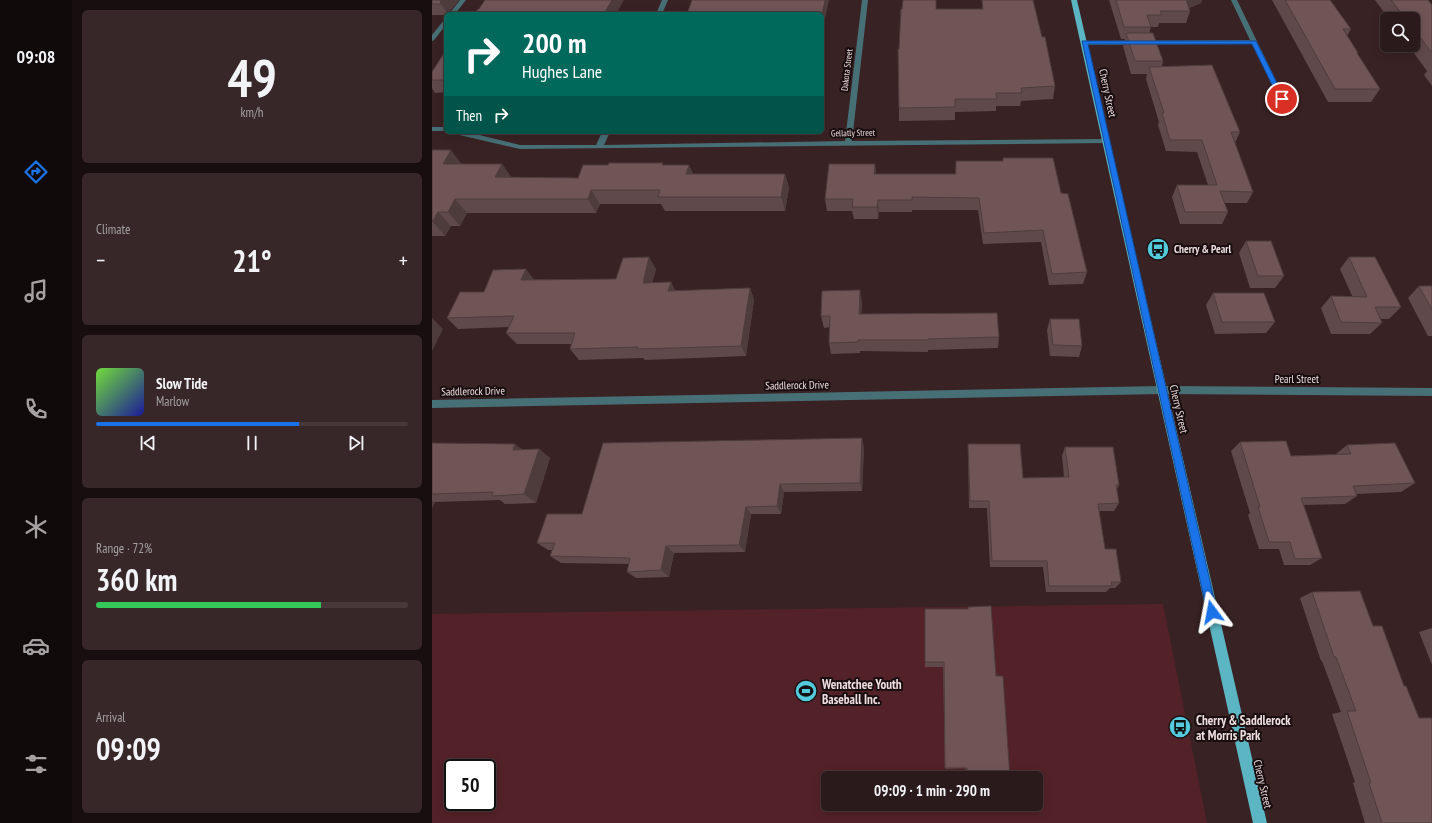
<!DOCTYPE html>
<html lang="en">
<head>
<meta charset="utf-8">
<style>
	:root { --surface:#2b1a1b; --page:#372728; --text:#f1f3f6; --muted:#a6a1a3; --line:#47383a; --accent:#1a73e8 }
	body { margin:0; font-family:"PT Sans Narrow",sans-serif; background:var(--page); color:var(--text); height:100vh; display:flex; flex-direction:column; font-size:15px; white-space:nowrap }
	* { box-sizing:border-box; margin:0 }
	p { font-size:13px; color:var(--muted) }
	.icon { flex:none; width:22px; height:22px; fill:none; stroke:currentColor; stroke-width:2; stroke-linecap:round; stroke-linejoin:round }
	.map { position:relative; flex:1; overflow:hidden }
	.sheet { display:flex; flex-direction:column; gap:10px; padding:10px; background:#180e0f; width:360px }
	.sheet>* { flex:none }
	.guide { position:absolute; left:12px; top:12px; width:380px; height:122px; border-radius:6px; box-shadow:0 2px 10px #0003,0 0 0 1px var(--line); background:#00695c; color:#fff; overflow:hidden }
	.fabs { position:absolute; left:948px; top:12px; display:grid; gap:8px }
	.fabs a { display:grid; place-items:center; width:40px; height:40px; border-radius:6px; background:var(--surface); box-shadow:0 2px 10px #0003,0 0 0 1px var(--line); font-size:20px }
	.speed { position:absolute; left:12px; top:759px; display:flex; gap:8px; font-size:20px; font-weight:700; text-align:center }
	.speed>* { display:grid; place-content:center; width:52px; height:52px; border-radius:50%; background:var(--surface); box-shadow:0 2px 10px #0003,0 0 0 1px var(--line); line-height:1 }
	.speed .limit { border:2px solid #111; border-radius:6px; background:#fff; color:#111 }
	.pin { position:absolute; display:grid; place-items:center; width:34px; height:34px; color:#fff; margin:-17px; border:2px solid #fff; border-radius:50%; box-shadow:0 1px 4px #0007 }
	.me { position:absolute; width:44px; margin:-22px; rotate:347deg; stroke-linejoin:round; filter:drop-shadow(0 0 3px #0008) }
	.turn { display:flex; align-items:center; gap:14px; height:84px; padding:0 12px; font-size:18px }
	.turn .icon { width:52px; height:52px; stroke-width:2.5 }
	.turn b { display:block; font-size:28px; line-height:34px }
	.then { display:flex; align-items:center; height:38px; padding:0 12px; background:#0003; gap:8px; font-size:15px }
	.big { font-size:30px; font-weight:700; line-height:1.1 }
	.sheet .card { flex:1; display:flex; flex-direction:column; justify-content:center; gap:6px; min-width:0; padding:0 14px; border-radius:6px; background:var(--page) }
	.sheet .dial { align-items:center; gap:0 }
	.dial b { font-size:52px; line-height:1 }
	.song { display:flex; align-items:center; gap:12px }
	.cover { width:48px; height:48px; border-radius:6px; background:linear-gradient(135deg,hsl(100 70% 55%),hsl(240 70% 35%)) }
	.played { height:4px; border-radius:2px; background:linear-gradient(90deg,var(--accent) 65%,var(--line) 65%) }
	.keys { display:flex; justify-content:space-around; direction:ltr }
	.heat { display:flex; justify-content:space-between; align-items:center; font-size:22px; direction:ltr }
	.charge { height:6px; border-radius:3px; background:linear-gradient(90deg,#34c759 72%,var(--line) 0) }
	.trip { position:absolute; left:389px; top:771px; width:222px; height:40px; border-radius:6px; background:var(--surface); box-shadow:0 2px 10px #0003,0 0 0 1px var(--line); font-weight:700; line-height:40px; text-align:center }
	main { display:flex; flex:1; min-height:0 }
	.tabs { display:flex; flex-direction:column; width:72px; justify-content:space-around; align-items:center; background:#110a0b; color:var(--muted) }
	.tabs .icon { width:28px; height:28px }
	.tabs .active { color:var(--accent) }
	.tabs b { font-size:18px; color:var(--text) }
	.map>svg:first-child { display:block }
	.green { fill:#532228; fill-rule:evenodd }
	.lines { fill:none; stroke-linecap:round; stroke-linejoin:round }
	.minor { fill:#476f76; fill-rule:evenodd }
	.major { fill:#5cb5c3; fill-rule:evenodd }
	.wall { fill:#60494b }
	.shaded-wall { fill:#4e3c3d }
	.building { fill:#705557; stroke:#4e3c3d }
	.route { fill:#1a73e8; stroke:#114b97 }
	.labels { text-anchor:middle; stroke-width:4; stroke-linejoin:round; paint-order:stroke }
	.far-street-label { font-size:9px; fill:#f0dfe0; stroke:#190e0f }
	.street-label { font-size:11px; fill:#f0dfe0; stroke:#190e0f }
	.poi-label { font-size:11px; font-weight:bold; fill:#f0dfe0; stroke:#190e0f; text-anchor:start }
	.near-poi-label { font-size:13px; font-weight:bold; fill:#f0dfe0; stroke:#190e0f; text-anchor:start }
</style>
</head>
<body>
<main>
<nav class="tabs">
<b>09:08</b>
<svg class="icon active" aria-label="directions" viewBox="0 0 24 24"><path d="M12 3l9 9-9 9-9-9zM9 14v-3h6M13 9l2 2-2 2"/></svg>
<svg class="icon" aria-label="music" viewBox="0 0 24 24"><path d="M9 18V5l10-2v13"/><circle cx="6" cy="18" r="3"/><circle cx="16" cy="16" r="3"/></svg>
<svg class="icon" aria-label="phone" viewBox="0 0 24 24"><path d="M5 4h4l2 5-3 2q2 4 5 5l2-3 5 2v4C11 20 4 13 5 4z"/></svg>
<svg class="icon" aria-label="climate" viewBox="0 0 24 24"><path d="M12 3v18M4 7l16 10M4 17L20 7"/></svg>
<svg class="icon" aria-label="car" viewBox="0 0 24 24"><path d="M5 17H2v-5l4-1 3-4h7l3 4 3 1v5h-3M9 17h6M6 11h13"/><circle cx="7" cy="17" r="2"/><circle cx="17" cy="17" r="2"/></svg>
<svg class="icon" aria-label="filters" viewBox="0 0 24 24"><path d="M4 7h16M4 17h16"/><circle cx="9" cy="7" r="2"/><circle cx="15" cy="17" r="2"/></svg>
</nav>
<section class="sheet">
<div class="card dial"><b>49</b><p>km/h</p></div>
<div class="card"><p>Climate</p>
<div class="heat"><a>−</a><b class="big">21°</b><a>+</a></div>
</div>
<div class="card">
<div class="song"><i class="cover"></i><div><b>Slow Tide</b><p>Marlow</p></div></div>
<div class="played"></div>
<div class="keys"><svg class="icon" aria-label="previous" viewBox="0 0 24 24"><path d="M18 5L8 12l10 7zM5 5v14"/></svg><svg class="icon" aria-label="pause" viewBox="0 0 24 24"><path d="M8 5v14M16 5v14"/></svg><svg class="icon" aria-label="next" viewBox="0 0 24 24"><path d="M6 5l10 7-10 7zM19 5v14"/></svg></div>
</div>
<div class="card"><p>Range · 72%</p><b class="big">360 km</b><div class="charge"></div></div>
<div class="card"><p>Arrival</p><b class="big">09:09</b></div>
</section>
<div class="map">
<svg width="1000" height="823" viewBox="0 0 1000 823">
	<rect width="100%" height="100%" fill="#392224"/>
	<path class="green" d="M 731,604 L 775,823 L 0,823 L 0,614 ZM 21,768 L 55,768 L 55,802 L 21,802 ZM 396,778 L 604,778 L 604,804 L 396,804 Z"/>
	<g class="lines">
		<path class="minor" d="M 28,0 L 34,0 L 23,14 L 17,14 Z
			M 230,0 L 236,0 L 230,14 L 224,14 Z
			M 430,0 L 436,0 L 420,141 L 674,139 L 678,141 L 674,143 L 88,149 L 23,134 L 22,132 L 35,132 L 88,145 L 164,145 L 170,132 L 178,132 L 172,145 L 413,141 Z
			M 799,0 L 805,0 L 853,99 L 852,100 L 847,99 L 820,44 L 652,45 L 649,43 L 652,41 L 818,40 Z
			M 14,19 L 14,25 L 2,40 L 0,41 L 0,35 L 12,20 Z
			M 0,127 L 14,127 L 14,131 L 0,131 Z
			M 730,386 L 1000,388 L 1000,396 L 730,394 L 0,408 L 0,400 Z"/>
		<path class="major" d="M 639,0 L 645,0 L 835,823 L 821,823 Z"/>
	</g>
	<path class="wall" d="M 0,0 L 27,0 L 16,13 L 16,14 L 14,14 L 14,15 L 0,15 Z
		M 550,0 L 610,37 L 623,86 L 621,99 L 589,101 L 588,106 L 564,106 L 564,111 L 523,112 L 523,120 L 467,121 L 467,49 L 504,9 L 550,9 Z
		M 677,0 L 770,0 L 769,3 L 757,8 L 758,11 L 754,23 L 727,23 L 726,27 L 719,27 L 717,33 L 731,61 L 730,66 L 808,132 L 803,143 L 821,192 L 815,203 L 792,203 L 796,212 L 790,224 L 748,224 L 740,197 L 745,185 L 776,185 L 765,152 L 734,151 L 726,125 L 727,122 L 714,79 L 715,74 L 699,74 L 691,46 L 693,39 L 689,39 Z
		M 840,0 L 898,0 L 919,29 L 915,36 L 926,53 L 925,54 L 948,89 L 939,102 L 896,102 Z
		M 943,0 L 996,0 L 1000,5 L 1000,86 L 992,75 L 995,71 L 976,45 L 981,45 L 981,19 L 957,19 Z
		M 14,50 L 14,92 L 3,93 L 0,88 L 0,72 Z
		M 0,150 L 30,164 L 70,164 L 79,177 L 146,178 L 232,165 L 257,165 L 261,174 L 353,174 L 357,188 L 353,211 L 233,211 L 229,204 L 168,204 L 164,213 L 35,213 L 28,226 L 19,226 L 13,236 L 0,236 Z
		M 571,158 L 629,193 L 655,272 L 651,284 L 617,285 L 609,242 L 551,244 L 546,210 L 480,210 L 480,212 L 447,212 L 446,219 L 422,219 L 420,211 L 395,211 L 393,199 L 443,164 L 444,174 L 523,174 L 524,161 L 571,161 Z
		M 814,241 L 852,276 L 843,288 L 818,288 L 807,253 Z
		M 917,257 L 969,307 L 957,319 L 948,319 L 950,323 L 938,334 L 899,334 L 889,308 L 899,296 L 920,296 L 908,269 Z
		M 224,269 L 220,283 L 239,282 L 243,291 L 318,288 L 322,300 L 314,356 L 213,360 L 211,358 L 147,360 L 138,349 L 140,344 L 85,344 L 74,333 L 77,327 L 26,329 L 15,318 L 52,292 L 102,280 L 184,279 Z
		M 987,286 L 1000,286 L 1000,336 L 996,336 L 976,298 Z
		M 781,293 L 843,322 L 834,333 L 783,334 L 774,305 Z
		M 430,302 L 429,314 L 567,337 L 566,348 L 496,350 L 496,352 L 428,351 L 428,353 L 399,354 L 397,343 L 398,327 L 392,328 L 389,316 Z
		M 618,319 L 650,346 L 647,357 L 618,356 L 615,330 Z
		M 808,442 L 859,456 L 904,454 L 915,445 L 983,483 L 969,492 L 924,494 L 925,496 L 913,504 L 872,505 L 890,558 L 878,565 L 852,565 L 847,549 L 827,549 L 816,515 L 818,513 L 799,451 Z
		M 0,443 L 91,450 L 107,449 L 118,458 L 104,503 L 73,504 L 68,500 L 3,502 L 0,508 Z
		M 536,444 L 591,478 L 632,477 L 630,456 L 633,447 L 687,485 L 685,489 L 687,503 L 682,511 L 667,511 L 673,549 L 689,582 L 683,588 L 678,588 L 674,592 L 614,592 L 611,567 L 558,567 L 555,508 L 537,508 L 536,453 Z
		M 432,447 L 430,491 L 352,492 L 349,514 L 319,514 L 313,552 L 242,553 L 237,577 L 204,578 L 195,572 L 197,564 L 129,563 L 118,556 L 120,550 L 116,550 L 105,543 L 150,514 Z
		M 880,592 L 1000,823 L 933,823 L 921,783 L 923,782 L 900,714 L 909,712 L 890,661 L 889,661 L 868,598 Z
		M 536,607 L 564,676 L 578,778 L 534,778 L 533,768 L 513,769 L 511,667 L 493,667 L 493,662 L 536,609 Z
		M 1000,628 L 1000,665 L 987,632 Z"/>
	<path class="shaded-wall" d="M 10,0 L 27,0 L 16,13 L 16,14 L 9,4 L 8,1 Z
		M 180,0 L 192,0 L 184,14 L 172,14 Z
		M 393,0 L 397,0 L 392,24 L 390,41 L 390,16 Z
		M 753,0 L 770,0 L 769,3 L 749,11 Z
		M 19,150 L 30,165 L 11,164 Z
		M 70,164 L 80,179 L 63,177 Z
		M 443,164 L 444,176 L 442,174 Z
		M 257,165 L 262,179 L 254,174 Z
		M 353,174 L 357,188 L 353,211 L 349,197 Z
		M 159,190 L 168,204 L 164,213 L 156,199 Z
		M 23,199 L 35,213 L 28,226 L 16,212 Z
		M 446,200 L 447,212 L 446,219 L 445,207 Z
		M 6,212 L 19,226 L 13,236 L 1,222 Z
		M 217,257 L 224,269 L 217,294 L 211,283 Z
		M 94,269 L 103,281 L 89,280 Z
		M 239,282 L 245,294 L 236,291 Z
		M 318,288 L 322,300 L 314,356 L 309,346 Z
		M 428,290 L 430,302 L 429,326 L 427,314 Z
		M 0,318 L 11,329 L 0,351 Z
		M 430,438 L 432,447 L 430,491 L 428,483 Z
		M 83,444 L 95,453 L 81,450 Z
		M 107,449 L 118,458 L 104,503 L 92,494 Z
		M 348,484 L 352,492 L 349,514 L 345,506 Z
		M 0,501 L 3,502 L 0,508 Z
		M 314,507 L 319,514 L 313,552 L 307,545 Z
		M 234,546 L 242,553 L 237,577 L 229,570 Z"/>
	<path class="building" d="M 0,0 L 10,0 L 8,1 L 9,4 L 0,4 Z
		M 53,0 L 180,0 L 172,14 L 42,14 L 46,9 L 47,9 Z
		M 260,0 L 393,0 L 390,16 L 390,14 L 255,14 Z
		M 471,0 L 504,0 L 504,9 L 551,9 L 550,0 L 601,0 L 610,37 L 613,37 L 623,86 L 589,88 L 590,93 L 564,93 L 565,99 L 523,99 L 523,107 L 467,108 L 466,49 L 467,49 L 469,9 L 470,9 Z
		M 684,0 L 754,0 L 758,11 L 728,11 L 730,15 L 715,15 L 719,27 L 692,27 Z
		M 853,0 L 898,0 L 919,29 L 911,29 L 926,53 L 925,53 L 948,89 L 903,89 Z
		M 959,0 L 996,0 L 1000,5 L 1000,53 L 981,28 L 981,19 L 974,19 Z
		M 694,33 L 721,33 L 731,61 L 703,61 Z
		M 14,50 L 14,80 L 0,80 L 0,72 Z
		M 780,65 L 808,132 L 799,132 L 821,192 L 788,191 L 796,212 L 753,212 L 745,185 L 785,185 L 770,140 L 738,140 L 730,113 L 732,113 L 717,67 Z
		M 0,150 L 19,150 L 11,164 L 70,164 L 63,177 L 146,178 L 151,165 L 176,165 L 177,163 L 231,163 L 230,165 L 257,165 L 254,174 L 353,174 L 349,197 L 226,197 L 228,190 L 159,190 L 156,199 L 23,199 L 16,212 L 6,212 L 0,222 Z
		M 571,158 L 621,158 L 629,193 L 636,194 L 655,272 L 620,274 L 611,230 L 552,233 L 547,198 L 480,197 L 480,200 L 446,200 L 445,207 L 420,207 L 421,199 L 393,199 L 397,164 L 443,164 L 442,174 L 524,174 L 524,161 L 571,161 Z
		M 814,241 L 839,241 L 852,276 L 826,276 Z
		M 217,257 L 211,283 L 239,282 L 236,291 L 318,288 L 309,346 L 205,349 L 206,347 L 138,349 L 143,333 L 74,333 L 82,316 L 15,318 L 28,292 L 52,292 L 61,270 L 94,269 L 89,280 L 184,279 L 191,258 Z
		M 917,257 L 943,257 L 969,307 L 943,307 L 950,323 L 909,322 L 899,296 L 935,297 Z
		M 987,286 L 1000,286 L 1000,310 Z
		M 428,290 L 427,314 L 565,313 L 567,337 L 496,339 L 496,340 L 426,340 L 426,342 L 397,343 L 398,316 L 389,316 L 390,291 Z
		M 781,293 L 832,293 L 843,322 L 790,322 Z
		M 618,319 L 647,319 L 650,346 L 621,345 Z
		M 430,438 L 428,483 L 348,484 L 345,506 L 314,507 L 307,545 L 234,546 L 229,570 L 195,572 L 198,558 L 118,556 L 123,543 L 105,543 L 115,514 L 150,514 L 171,443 Z
		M 854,441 L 859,456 L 919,454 L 915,445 L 963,443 L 983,483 L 921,486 L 925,496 L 869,498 L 890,558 L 863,559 L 858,542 L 837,542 L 826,507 L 828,507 L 808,442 Z
		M 0,443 L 83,444 L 81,450 L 107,449 L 92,494 L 60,496 L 61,492 L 0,494 Z
		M 536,444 L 588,444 L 591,478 L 637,477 L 633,447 L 681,447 L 687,485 L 684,485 L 687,503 L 666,504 L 673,549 L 684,549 L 689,582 L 679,582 L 680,586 L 617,586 L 615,561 L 560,561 L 557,501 L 538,501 Z
		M 928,591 L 941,626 L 950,626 L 972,686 L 974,686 L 987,718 L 1000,718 L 1000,823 L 950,823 L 937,783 L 939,783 L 915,711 L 924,711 L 904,657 L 902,657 L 880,592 Z
		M 559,606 L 564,676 L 571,676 L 578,778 L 535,778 L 535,768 L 513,768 L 512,662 L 493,662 L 493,609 L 536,609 L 536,607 Z
		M 537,804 L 579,804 L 580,806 L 537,806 Z"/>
	<path class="route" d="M 650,41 L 824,41 L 853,99 L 850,100 L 847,99 L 820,44 L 656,44 L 785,612 L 784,616 L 780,617 L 776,616 L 775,612 Z"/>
	<defs>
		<g id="bus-disc" transform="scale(1.15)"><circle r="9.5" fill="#54cadc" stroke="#190e0f"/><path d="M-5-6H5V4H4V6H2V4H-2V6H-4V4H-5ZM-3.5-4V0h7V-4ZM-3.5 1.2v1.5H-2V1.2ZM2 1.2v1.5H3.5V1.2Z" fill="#111"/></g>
		<g id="stadium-disc" transform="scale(1.15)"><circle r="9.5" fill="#54cadc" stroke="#190e0f"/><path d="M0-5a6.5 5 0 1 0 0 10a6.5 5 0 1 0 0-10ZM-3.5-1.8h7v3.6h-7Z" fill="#111"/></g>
	</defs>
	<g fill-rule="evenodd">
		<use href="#bus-disc" x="726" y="249"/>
		<use href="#stadium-disc" x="374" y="691"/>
		<use href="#bus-disc" x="748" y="727"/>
	</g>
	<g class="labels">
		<g class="far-street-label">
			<text transform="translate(415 70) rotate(-83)" y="3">Dakota Street</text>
			<text transform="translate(421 133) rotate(-1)" y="3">Gellatly Street</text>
		</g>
		<g class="street-label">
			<text transform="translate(676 93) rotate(78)" y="4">Cherry Street</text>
			<text x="865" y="383">Pearl Street</text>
			<text transform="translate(365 385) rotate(-1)" y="4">Saddlerock Drive</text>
			<text transform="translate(41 391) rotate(-1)" y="4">Saddlerock Drive</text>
			<text transform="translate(747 409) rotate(77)" y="4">Cherry Street</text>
			<text transform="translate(831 784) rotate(77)" y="4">Cherry Street</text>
		</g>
		<g class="poi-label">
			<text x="742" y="253">Cherry &amp; Pearl</text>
		</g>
		<g class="near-poi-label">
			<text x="390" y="689">Wenatchee Youth<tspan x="390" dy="15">Baseball Inc.</tspan></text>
			<text x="764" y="725">Cherry &amp; Saddlerock<tspan x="764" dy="15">at Morris Park</tspan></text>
		</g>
	</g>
</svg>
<div class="fabs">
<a><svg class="icon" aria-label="search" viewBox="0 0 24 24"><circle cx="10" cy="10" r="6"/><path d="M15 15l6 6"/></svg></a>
</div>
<div class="speed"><div class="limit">50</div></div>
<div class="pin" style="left:850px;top:99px;background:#d93025"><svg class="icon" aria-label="arrive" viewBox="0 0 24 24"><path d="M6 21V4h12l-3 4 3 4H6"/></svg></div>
<svg class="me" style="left:780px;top:612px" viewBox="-20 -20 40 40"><path d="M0-17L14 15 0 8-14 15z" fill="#1a73e8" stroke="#fff" stroke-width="4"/></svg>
<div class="trip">09:09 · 1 min · 290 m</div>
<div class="guide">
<div class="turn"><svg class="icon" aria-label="right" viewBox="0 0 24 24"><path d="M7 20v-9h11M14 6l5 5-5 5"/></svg><div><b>200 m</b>Hughes Lane</div></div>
<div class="then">Then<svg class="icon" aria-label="right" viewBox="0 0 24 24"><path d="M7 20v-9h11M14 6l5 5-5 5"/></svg></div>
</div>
</div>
</main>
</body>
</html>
